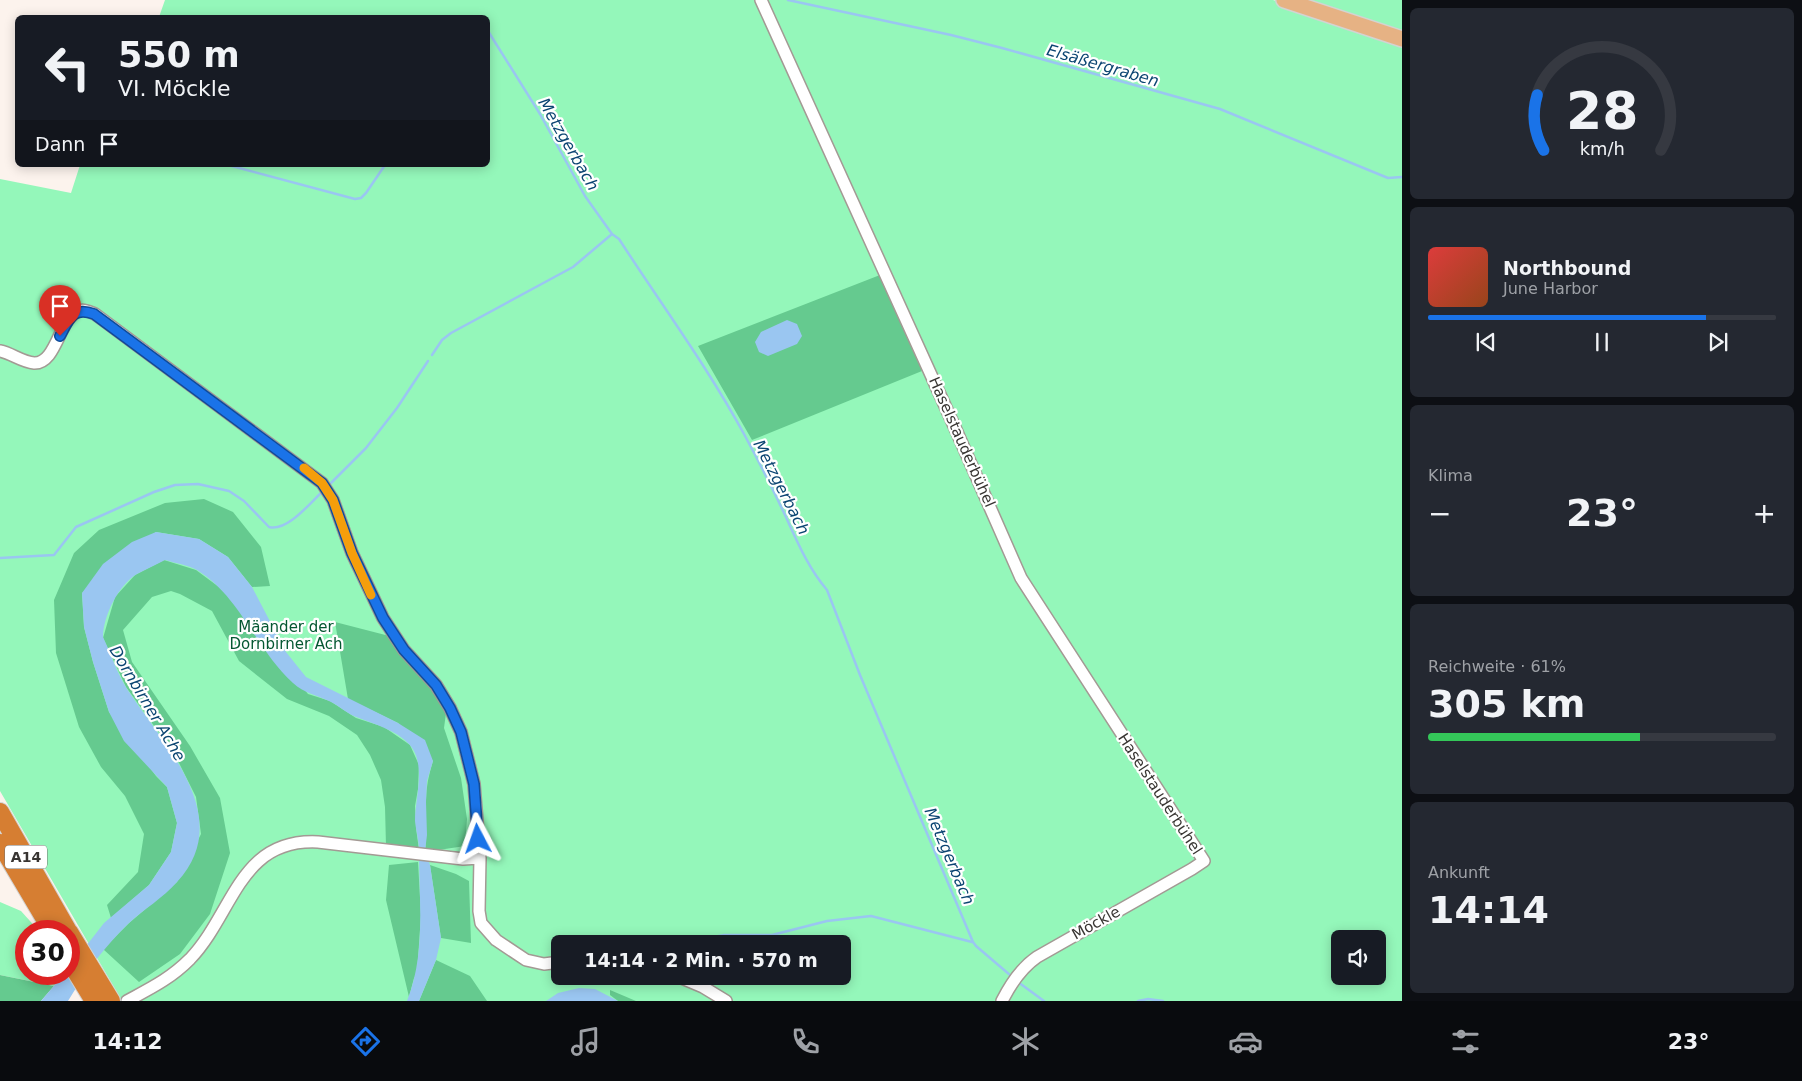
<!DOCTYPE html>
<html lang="de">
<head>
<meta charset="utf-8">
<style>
	:root { --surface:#171b24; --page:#242831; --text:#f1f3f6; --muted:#9ea1a6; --line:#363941; --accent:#1a73e8 }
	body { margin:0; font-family:"DejaVu Sans",sans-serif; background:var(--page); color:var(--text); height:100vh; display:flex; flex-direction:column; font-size:19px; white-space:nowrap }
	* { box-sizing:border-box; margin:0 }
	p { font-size:16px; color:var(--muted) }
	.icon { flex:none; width:28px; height:28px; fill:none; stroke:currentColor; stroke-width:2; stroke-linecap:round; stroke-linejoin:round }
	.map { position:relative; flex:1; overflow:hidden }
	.side { display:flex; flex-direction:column; gap:8px; padding:8px; background:#0d0f14; width:400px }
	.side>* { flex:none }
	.top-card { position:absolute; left:15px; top:15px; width:475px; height:152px; border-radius:8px; box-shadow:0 2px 12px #0003; background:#171b24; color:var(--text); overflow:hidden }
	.controls { position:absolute; left:1331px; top:930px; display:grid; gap:10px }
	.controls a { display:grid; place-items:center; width:55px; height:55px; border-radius:8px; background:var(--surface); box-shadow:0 2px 12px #0003; font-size:25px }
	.speed { position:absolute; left:15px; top:920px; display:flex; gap:10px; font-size:25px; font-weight:700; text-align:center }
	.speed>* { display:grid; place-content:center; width:65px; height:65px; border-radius:50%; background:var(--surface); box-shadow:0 2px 12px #0003; line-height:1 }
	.speed .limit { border:8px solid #d22; background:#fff; color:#111 }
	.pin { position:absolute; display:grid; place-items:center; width:42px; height:42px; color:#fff; margin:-51px -21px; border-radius:50% 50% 50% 0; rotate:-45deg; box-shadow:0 0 5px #0007 }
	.pin .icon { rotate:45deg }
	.me { position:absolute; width:55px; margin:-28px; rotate:356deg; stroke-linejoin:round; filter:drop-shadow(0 0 4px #0008) }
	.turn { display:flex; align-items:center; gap:18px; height:105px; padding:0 20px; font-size:22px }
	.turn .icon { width:65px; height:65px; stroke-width:2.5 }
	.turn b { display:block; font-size:35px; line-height:42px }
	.then { display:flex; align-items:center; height:48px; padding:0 20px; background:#0003; gap:10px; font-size:19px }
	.big { font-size:38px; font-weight:700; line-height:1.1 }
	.side .widget { flex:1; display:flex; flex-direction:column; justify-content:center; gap:8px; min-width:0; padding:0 18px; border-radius:8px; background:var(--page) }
	.side .dial { align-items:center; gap:0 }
	.dial svg { height:130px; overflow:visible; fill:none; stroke:var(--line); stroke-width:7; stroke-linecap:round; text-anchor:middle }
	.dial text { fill:var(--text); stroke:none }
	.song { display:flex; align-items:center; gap:15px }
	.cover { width:60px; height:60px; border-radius:8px; background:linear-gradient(135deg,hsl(0 70% 55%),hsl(20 70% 35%)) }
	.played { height:5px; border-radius:2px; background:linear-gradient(90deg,var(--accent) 80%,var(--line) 80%) }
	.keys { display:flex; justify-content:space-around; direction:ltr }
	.heat { display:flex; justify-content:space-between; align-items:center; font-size:28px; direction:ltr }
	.charge { height:8px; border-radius:4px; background:linear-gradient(90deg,#34c759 61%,var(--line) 0) }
	.trip { position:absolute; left:551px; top:935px; width:300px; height:50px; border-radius:8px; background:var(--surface); box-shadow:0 2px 12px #0003; font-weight:700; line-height:50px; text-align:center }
	.dock { display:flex; height:80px; justify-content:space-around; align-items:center; background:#090b0e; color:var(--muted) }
	.dock .icon { width:35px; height:35px }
	.dock .active { color:var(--accent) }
	.dock b { font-size:22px; color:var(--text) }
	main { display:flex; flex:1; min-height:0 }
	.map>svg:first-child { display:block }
	.green { fill:#94f7ba; fill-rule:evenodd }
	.forest { fill:#65ca8f }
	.water { fill:#9ac6f1 }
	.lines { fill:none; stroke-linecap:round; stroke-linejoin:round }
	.stream { stroke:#9ac6f1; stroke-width:2.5 }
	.minor-casing { stroke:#a39a94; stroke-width:14 }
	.major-casing { stroke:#d3d3d2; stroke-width:18 }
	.highway-casing { stroke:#d3d3d2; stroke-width:20 }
	.minor { stroke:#fff; stroke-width:11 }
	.major { stroke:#e6b284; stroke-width:15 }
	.highway { stroke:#d67e32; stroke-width:18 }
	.route-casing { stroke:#114b97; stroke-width:12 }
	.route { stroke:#1a73e8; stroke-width:9 }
	.slow { stroke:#f59e0b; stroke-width:9 }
	.labels { text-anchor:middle; stroke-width:4.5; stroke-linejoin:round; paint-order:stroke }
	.shield { fill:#fff; stroke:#747270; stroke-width:1 }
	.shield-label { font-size:14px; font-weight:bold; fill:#383532 }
	.street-label { font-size:15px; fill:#383532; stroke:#fff }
	.park-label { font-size:15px; fill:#045731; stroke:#fff }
	.water-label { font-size:16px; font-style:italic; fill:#0b4572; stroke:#fff }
</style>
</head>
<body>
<main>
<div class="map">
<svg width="1402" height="1001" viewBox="0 0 1402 1001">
	<rect width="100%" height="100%" fill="#fcf3ed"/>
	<path class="green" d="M 165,0 L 1273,0 L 1402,43 L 1402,1001 L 122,1001 L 0,791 L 0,179 L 71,193 L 80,165 L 488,165 L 488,18 L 159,17 ZM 1340,939 L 1378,939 L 1378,976 L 1340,976 ZM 560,944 L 842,944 L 842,976 L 560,976 Z
		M 1299,0 L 1402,0 L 1402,34 Z
		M 0,902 L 21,911 L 39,931 L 26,931 L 26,974 L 64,974 L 54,986 L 0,975 Z"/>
	<path class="forest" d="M 880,275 L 922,371 L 752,440 L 698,346 Z
		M 204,499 L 233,512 L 261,547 L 270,586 L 252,587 L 228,557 L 199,539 L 156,532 L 82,593 L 84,627 L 93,662 L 109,712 L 156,776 L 167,787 L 177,823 L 171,852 L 149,885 L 111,918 L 107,905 L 138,872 L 144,834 L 125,796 L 101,767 L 79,727 L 56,653 L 54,600 L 74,553 L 99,530 L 165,503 Z
		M 164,560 L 196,570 L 223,590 L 308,694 L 330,701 L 356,718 L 384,727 L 410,745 L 419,765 L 418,789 L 415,806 L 416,828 L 419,850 L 386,846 L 385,807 L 381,780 L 370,755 L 357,735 L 329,716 L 287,699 L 239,661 L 212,611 L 180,594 L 171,591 L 152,597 L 123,630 L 132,662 L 190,746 L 220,798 L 230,853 L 210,914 L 180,954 L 139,982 L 103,949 L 129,923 L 177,882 L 201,834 L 196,797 L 175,755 L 126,687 L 103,638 L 115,597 L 135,575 Z
		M 335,622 L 397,638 L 448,698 L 444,728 L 461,778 L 467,819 L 465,846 L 425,852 C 427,834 425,817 426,800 C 426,787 429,774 433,761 L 398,723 L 348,699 Z
		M 418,862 L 421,915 L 417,973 L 414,978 L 409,997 L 386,900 L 389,865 Z
		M 430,865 L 456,874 L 469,881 L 471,943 L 441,938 Z
		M 436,960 L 470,976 L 487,1001 L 419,1001 Z
		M 0,975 L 54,986 L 41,1001 L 0,1001 Z
		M 610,990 L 636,1001 L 618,1001 L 610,995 Z"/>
	<path class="water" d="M 787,320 L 797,324 L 802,336 L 797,344 L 768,356 L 759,352 L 755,342 L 761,332 Z
		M 156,532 L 199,539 L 228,557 L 252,587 L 286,652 L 306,677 L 398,723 L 425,740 L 433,761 L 427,781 L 426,802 L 427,835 L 425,851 L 430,865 L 441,938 L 436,960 L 419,1001 L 407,1001 C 426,954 419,901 419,851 C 419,841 416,831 415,821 C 415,798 427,763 409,744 C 396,730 376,725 359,718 C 348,715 340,706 329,701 C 316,695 304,693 293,683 C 256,650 241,597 197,570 C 188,565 175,563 165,560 C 156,565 146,569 137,574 C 118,585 103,617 103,637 C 111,654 117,673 127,689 C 163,744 237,817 177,882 C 163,898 144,909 128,924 C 105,946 85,973 68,1001 L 41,1001 L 64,974 L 69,974 L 69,968 L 104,923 L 149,885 L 171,852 L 177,823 L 167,787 L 124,741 L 109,712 L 93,662 L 84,627 L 82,593 L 103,564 L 132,542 Z
		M 579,988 L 595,989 L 618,1001 L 546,1001 L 558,993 Z"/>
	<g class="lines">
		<path class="stream" d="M 788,0 L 951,35 L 1002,48 L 1220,109 L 1388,178 L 1402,177
			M 488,32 L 488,31 L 540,114 L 585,196 L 612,234 L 619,239 C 661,304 707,366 744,434 C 758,460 772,487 785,515 C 797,541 808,568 827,590 L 860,675 L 973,942 L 976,946 L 1010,975
			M 228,165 L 355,199 L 361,198 L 366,193 L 385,165
			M 432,355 L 442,340 L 451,333 L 573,267 L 612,234
			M 330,484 L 366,448 L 397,408 L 428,361
			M 0,558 L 54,555 L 76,527 L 154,492 L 175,485 L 198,484 L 229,491 L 244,501 L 269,527 C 287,532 310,503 322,492
			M 677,944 L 724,935 L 772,935 L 827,921 L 871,916 L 972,942
			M 1018,982 L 1044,1001
			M 1138,1001 L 1148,999 L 1163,1001"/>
		<g class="minor-casing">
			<path id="minor" d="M 761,0 L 956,430 L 1021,578 L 1204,861 L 1192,869 L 1037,957 C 1021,968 1011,983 1002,1001
				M 0,351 C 11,353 22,362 34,363 C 57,364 59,317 79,311 C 84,309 90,312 95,314 L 322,483 L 333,500 L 352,553 L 383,618 L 404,650 L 436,685 L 450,708 L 461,732 L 474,784 L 480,858 L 479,911 L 481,923 L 496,940 L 526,960 L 544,964 L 560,962
				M 677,976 L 703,987 L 726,1001
				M 127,1001 C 151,988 170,979 190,959 C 234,913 239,838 318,842 L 463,859 L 480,858"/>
		</g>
		<g class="major-casing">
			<path id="major" d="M 1284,0 L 1402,39"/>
		</g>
		<g class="highway-casing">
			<path id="highway" d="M 0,812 L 68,931
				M 0,843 L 52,931
				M 69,932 L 111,1001
				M 69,960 L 94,1001"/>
		</g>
		<use href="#minor" class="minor"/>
		<use href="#major" class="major"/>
		<use href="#highway" class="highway"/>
	</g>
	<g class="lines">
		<g class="route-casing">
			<path id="route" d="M 60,336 C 69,319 73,306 94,314 L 322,483 L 333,500 L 352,553 L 383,618 L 404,650 L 436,685 L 450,708 L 461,732 L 474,784 L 478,839"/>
		</g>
		<use href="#route" class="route"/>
		<path class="slow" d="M 304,468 L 322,483 L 333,500 L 352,553 L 371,595"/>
	</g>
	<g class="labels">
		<rect class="shield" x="5" y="845.5" width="42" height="23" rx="4"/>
		<g class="shield-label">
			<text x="26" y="862">A14</text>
		</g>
		<g class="street-label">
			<text transform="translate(962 442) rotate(66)" y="5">Haselstauderbühel</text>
			<text transform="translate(1160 794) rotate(57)" y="5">Haselstauderbühel</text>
			<text transform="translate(1096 923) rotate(-29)" y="5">Möckle</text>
		</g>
		<g class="park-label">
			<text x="286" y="632">Mäander der<tspan x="286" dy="17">Dornbirner Ach</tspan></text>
		</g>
		<g class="water-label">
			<text transform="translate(1103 65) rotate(16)" y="6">Elsäßergraben</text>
			<text transform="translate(569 144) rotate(60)" y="6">Metzgerbach</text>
			<text transform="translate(782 487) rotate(63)" y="6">Metzgerbach</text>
			<text transform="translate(148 703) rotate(59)" y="6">Dornbirner Ache</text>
			<text transform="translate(950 856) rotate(67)" y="6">Metzgerbach</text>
		</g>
	</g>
</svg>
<div class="controls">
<a><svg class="icon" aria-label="sound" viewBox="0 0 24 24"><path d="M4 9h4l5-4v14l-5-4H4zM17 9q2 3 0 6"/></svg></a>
</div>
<div class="speed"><div class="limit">30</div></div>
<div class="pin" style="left:60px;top:336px;background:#d93025"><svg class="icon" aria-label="arrive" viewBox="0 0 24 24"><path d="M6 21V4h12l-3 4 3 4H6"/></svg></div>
<svg class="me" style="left:478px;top:839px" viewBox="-20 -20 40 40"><path d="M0-17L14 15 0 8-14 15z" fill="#1a73e8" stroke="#fff" stroke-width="4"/></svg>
<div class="trip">14:14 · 2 Min. · 570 m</div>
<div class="top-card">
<div class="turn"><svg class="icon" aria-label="left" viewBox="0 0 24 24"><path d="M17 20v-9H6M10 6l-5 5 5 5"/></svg><div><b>550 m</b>VI. Möckle</div></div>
<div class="then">Dann<svg class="icon" aria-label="arrive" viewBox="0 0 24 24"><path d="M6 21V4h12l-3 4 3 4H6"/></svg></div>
</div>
</div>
<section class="side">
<div class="widget dial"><svg viewBox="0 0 100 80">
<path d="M14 69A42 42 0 1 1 86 69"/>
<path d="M14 69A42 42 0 0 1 10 35" stroke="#1a73e8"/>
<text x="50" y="56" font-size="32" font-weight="700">28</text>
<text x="50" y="72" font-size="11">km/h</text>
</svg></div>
<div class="widget">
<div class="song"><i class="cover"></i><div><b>Northbound</b><p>June Harbor</p></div></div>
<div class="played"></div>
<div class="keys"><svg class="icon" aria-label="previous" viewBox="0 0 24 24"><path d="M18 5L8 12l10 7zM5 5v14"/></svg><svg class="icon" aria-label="pause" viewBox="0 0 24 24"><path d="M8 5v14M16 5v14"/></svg><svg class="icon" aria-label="next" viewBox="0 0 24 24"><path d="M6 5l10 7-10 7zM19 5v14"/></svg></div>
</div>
<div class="widget"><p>Klima</p>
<div class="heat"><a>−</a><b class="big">23°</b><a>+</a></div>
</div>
<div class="widget"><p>Reichweite · 61%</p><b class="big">305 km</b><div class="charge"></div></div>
<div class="widget"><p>Ankunft</p><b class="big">14:14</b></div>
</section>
</main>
<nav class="dock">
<b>14:12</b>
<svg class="icon active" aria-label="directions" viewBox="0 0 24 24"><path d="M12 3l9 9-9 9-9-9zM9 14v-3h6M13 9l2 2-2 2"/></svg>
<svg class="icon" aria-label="music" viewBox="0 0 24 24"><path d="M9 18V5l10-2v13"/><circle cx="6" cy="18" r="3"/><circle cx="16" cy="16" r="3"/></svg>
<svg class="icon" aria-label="phone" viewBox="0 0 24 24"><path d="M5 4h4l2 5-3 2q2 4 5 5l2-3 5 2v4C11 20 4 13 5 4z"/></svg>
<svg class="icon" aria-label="climate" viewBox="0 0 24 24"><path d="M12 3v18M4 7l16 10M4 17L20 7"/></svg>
<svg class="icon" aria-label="car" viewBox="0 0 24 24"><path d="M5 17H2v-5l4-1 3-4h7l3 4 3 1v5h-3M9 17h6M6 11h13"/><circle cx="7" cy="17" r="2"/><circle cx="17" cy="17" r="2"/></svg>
<svg class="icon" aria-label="filters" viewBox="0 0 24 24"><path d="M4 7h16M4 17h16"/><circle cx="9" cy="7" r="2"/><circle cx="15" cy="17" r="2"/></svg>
<b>23°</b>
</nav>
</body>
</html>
